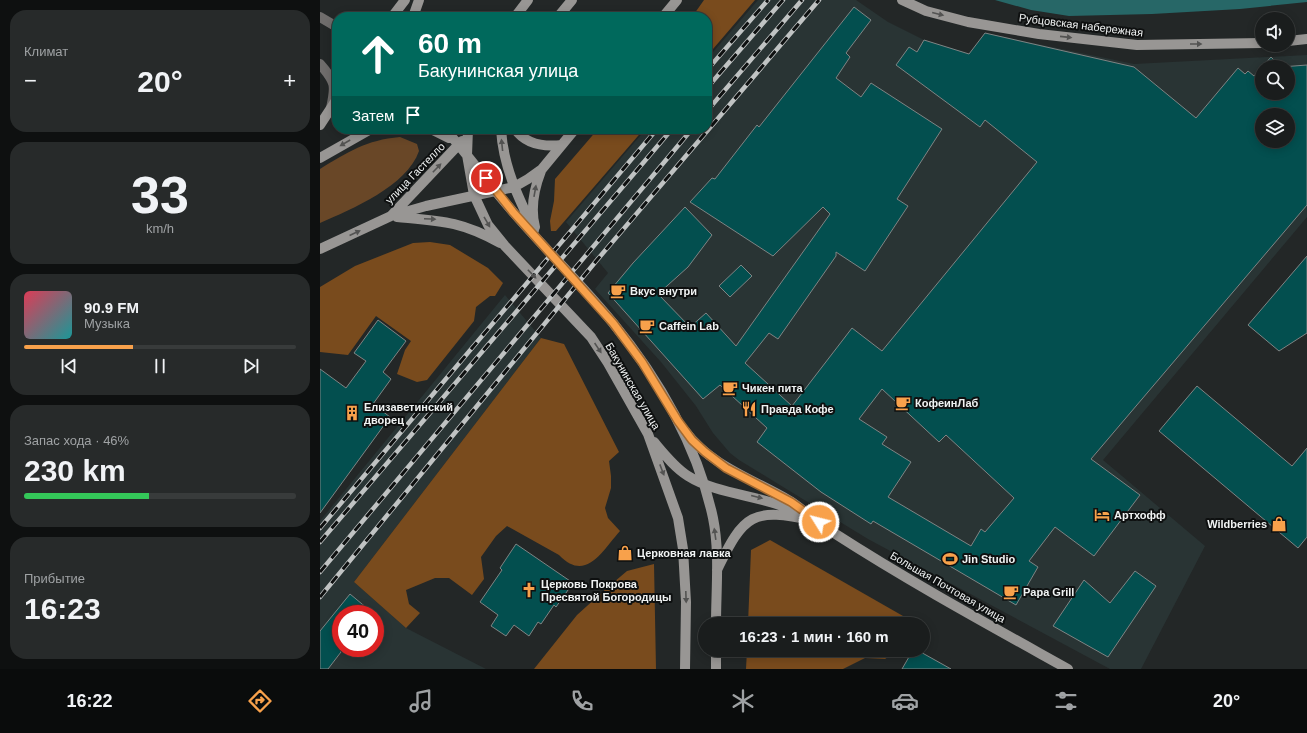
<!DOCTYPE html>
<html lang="ru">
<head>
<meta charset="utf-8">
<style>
	:root { --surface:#1a1d1d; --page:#272a2a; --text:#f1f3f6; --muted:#9fa2a4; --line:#383b3b; --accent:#f8a14b }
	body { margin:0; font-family:Helvetica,sans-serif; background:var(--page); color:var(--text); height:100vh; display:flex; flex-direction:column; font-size:15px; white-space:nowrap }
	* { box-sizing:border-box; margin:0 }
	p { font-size:13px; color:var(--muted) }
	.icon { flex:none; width:22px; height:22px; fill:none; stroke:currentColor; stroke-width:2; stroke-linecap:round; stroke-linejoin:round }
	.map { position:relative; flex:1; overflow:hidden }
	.panel { display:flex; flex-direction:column; gap:10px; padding:10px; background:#0e1010; width:320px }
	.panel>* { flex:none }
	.hud { position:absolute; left:12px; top:12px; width:380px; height:122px; border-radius:16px; box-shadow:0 2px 10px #0003,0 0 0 1px var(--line); background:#00695c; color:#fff; overflow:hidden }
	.tools { position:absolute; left:935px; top:12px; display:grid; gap:8px }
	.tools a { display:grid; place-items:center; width:40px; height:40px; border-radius:50%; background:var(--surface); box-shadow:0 2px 10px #0003,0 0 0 1px var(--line); font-size:20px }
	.speed { position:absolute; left:12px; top:605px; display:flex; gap:8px; font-size:20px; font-weight:700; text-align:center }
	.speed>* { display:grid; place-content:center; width:52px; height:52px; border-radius:50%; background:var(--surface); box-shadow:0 2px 10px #0003,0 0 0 1px var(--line); line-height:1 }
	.speed .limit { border:6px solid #d22; background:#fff; color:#111 }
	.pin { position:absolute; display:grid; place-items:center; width:34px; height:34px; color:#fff; margin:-17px; border:2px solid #fff; border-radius:50%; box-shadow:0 1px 4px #0007 }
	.me { position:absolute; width:44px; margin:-22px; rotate:306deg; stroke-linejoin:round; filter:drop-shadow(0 0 3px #0008) }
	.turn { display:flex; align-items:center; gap:14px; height:84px; padding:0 20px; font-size:18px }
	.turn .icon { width:52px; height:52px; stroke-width:2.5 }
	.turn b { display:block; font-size:28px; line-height:34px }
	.then { display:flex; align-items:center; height:38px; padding:0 20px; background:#0003; gap:8px; font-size:15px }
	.big { font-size:30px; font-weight:600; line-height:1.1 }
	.panel .card { flex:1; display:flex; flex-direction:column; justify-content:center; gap:6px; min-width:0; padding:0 14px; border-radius:16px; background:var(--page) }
	.panel .dial { align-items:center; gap:0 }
	.dial b { font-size:52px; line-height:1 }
	.song { display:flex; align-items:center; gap:12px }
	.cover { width:48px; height:48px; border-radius:6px; background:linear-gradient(135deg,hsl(350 70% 55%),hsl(180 70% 35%)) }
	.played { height:4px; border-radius:2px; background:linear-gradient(90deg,var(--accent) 40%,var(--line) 40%) }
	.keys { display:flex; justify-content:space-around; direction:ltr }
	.heat { display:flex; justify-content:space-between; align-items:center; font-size:22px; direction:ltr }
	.charge { height:6px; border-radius:3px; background:linear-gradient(90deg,#34c759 46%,var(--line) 0) }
	.trip { position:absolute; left:378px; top:617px; width:232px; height:40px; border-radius:20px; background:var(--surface); box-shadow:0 2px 10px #0003,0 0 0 1px var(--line); font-weight:600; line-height:40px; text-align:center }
	.dock { display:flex; height:64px; justify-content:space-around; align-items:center; background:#0a0c0c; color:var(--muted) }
	.dock .icon { width:28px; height:28px }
	.dock .on { color:var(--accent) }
	.dock b { font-size:18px; color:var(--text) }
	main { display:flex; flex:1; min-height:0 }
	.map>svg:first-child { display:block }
	.built { fill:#293434; fill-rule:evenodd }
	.green { fill:#694727 }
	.forest { fill:#794b1d }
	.water { fill:#276767 }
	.building { fill:#034f4f; stroke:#7f8484; fill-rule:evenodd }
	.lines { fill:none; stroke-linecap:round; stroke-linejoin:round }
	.street { stroke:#6f6d6c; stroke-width:10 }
	.secondary { stroke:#989694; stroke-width:10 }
	.rail-casing { stroke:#c0c3c3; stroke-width:4.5 }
	.rail { stroke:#0e1010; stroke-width:3; stroke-dasharray:9; stroke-linecap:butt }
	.oneway { fill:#535352 }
	.route-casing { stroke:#a16931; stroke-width:10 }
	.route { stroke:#f8a14b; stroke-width:7 }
	.labels { text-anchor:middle; stroke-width:4; stroke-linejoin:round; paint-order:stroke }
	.street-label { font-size:11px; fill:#f0f3f3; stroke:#0e1010 }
	.poi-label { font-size:11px; font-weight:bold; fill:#f0f3f3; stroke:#0e1010; text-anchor:start }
</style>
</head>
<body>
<main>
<section class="panel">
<div class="card"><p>Климат</p>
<div class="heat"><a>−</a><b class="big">20°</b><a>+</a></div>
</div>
<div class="card dial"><b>33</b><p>km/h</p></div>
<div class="card">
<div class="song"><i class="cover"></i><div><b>90.9 FM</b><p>Музыка</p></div></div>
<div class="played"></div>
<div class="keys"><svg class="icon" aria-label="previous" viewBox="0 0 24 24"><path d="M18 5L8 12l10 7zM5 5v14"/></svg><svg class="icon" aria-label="pause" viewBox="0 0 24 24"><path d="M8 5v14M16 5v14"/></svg><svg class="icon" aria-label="next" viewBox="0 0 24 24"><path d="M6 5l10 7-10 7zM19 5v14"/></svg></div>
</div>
<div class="card"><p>Запас хода · 46%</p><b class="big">230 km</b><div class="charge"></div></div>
<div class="card"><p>Прибытие</p><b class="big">16:23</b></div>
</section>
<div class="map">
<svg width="987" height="669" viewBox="0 0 987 669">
	<rect width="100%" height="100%" fill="#232727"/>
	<path class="built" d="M 438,0 L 536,0 L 568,22 L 604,40 L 649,54 L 665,33 L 814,64 L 987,55 L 987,217 L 783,460 L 885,546 L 821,669 L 790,669 L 548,539 L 419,460 L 410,453 L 393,433 L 376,406 L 341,362 L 275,289 L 288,273 L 246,222 L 326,129 L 387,129 L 387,59 ZM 942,67 L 968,67 L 968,93 L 942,93 ZM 942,115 L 968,115 L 968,141 L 942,141 Z
		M 185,295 L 221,338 L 34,582 L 86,628 L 166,669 L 0,669 L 0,521 ZM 21,614 L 55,614 L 55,648 L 21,648 Z"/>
	<path class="green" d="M 80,137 L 97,144 L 99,151 C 87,186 32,209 0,223 L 0,169 C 28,152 46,140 80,137 Z"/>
	<path class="forest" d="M 384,0 L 435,0 L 387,56 L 387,17 L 372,17 Z
		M 278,129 L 324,129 L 236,231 L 231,231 L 230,221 L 234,201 L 235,179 Z
		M 110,242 L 130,245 L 168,268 L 183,283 L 175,296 L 170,296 L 156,307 L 154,321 L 107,380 L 97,382 L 77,374 L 85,350 L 91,341 L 56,316 L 28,355 L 0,352 L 0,287 L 35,266 L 93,243 Z
		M 221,338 L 244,344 L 299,452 L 289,461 L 291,476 L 291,488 L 285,508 L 288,518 L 300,531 C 282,551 266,583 239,555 L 187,526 L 176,536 L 161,557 L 164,579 L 152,595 L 129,578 L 115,578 L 86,590 L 89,604 L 100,613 L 86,628 L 34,582 Z
		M 450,540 L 583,616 L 584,624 L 428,624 L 431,550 Z
		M 334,564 L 336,669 L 214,669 L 257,615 L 287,588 L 307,571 Z
		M 427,650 L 579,650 L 565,659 L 545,658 L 523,669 L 426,669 Z"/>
	<path class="water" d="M 675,0 L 987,0 L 987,2 L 920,9 L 832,14 L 749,16 L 711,10 Z"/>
	<path class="building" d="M 534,7 L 551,20 L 526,53 L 530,57 L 516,78 L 541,97 L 551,83 L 622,129 L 577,199 L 588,206 L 545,271 L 516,252 L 516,256 L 458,339 L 449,333 L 425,363 L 472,406 L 532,328 L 562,351 L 717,162 L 665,120 L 660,127 L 576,65 L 589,47 L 597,52 L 604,40 L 649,54 L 665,33 L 814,67 L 876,118 L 918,68 L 925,74 L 928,71 L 934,76 L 942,67 L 942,93 L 968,93 L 968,67 L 942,67 L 951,57 L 961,67 L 987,65 L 987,205 L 771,459 L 820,495 L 774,556 L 735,527 L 709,561 L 718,567 L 696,605 L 553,521 L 551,524 L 501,492 L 437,442 L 447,428 L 400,385 L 383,399 L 288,293 L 313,263 L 365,207 L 392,235 L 368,267 L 338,294 L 370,327 L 386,313 L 416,346 L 510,214 L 503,207 L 453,256 L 370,202 L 392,178 L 395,179 L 437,125 L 439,127 ZM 942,115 L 968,115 L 968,141 L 942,141 ZM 562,389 L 619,442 L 626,435 L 694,498 L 665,532 L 661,529 L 651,546 L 568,497 L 591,462 L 562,444 L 567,437 L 539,419 Z
		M 987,256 L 987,333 L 959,351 L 928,325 Z
		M 421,265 L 432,276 L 410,297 L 399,286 Z
		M 58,320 L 86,341 L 63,372 L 71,379 L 53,404 L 70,417 L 0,513 L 0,369 L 26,388 L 46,361 L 34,353 Z
		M 877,386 L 972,466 L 987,448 L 987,537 L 978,548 L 839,431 Z
		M 196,544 L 253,583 L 236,607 L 234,605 L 221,624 L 218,622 L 209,636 L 194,625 L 186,636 L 171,626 L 178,615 L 160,602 L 182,570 L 180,568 Z
		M 815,571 L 836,586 L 788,657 L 733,626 L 764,580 L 790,603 Z
		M 30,594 L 54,614 L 21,614 L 21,652 L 8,669 L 0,669 L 0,631 Z
		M 593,650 L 597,650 L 631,669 L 582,669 Z"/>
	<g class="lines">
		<path class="street" d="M 0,17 L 17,27
			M 0,64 C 16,82 16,86 11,108"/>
		<path class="secondary" d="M 582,0 L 606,11 L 648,22 L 719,34 L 817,45 L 942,43
			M 72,17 L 85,0
			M 93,17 L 99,0
			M 195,17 L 208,0
			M 238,17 L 252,0
			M 343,17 L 357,0
			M 968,41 L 987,39
			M 0,125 L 17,99
			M 111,129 L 129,138
			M 125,129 C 149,156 170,186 194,213 C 226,250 262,285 293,323 C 339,379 378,447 393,518 C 400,552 396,589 396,624
			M 148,129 L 147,155 L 154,195 L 168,225 L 185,246 L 271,337 L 288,363 L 328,434 L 358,518 L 363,549 L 366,602 L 365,669
			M 181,129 C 183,166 198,197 214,230
			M 195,129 C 206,145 224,147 242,145
			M 0,158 L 51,129
			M 71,216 L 106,206 L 194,187 L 208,179 L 222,169 L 255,129
			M 77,217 C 120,221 141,221 180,243
			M 215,227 C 210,208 214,189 221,171
			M 0,249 L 71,216 L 142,141
			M 365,431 C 392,467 433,479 470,501 C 485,511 499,524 514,533 C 590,582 669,625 748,669
			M 334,442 C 344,454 355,468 368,476 C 398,495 442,495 475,511
			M 397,570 C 424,514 432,507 494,521
			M 396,669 L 396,650"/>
		<g class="rail-casing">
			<path id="rail" d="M 387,70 L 448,0
				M 387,88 L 463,0
				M 387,111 L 482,0
				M 0,528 L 337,129
				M 0,542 L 352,129
				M 0,572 L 372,129
				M 0,597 L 277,260 L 499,0"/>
		</g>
		<use href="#rail" class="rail"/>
	</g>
	<defs><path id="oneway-solid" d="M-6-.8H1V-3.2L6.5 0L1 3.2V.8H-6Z"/></defs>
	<g class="oneway">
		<use href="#oneway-solid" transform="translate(618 14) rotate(14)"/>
		<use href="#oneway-solid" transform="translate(746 37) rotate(6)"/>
		<use href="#oneway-solid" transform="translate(876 44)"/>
		<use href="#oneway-solid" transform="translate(25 143) rotate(150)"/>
		<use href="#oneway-solid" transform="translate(182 145) rotate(-96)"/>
		<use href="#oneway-solid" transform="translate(117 168) rotate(-46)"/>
		<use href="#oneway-solid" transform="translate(215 191) rotate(-80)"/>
		<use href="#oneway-solid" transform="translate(110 219) rotate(3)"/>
		<use href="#oneway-solid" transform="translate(167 222) rotate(60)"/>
		<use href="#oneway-solid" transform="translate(35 233) rotate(-25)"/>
		<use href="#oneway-solid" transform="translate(212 274) rotate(46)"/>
		<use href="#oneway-solid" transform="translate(278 348) rotate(56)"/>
		<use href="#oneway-solid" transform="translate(342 470) rotate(69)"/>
		<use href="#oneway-solid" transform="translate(437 497) rotate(14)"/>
		<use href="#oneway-solid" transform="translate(395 534) rotate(-98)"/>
		<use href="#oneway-solid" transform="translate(366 597) rotate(88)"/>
	</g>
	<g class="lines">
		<g class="route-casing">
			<path id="route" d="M 166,178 L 193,212 L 293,323 L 322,362 L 358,421 L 372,440 L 385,452 L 406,468 L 471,502 L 499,522"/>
		</g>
		<use href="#route" class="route"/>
	</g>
	<defs>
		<g id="cafe-bare" transform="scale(1.2)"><path d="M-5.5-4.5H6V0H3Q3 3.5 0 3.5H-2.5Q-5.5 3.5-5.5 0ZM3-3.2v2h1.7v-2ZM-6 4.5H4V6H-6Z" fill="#f8a14b" stroke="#0e1010" stroke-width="2.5" paint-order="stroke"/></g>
		<g id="restaurant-bare" transform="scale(1.2)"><path d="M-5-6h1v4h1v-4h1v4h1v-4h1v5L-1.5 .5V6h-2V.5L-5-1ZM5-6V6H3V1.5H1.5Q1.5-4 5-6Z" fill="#f8a14b" stroke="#0e1010" stroke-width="2.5" paint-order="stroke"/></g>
		<g id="building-bare" transform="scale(1.2)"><path d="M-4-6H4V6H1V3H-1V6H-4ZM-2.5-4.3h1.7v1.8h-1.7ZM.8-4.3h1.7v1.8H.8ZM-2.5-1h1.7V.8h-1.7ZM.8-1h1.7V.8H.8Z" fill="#f8a14b" stroke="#0e1010" stroke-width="2.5" paint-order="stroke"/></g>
		<g id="hotel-bare" transform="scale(1.2)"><path d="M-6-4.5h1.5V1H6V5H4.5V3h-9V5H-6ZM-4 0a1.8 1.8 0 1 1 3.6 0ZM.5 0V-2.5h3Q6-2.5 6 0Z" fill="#f8a14b" stroke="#0e1010" stroke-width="2.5" paint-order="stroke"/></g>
		<g id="shop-bare" transform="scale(1.2)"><path d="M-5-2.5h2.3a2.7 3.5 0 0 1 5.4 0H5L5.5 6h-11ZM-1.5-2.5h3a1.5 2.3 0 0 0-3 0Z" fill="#f8a14b" stroke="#0e1010" stroke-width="2.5" paint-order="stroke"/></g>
		<g id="stadium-bare" transform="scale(1.2)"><path d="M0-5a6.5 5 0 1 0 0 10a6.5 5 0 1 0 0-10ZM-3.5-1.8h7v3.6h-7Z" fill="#f8a14b" stroke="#0e1010" stroke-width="2.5" paint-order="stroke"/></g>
		<g id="church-bare" transform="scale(1.2)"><path d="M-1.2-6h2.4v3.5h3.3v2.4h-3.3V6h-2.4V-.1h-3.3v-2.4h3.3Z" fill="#f8a14b" stroke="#0e1010" stroke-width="2.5" paint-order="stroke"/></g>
	</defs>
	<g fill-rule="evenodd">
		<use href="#cafe-bare" x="298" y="291"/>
		<use href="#cafe-bare" x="327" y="326"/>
		<use href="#cafe-bare" x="410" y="388"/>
		<use href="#cafe-bare" x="583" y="403"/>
		<use href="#restaurant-bare" x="429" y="409"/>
		<use href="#building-bare" x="32" y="413"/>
		<use href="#hotel-bare" x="782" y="515"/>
		<use href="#shop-bare" x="959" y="524"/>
		<use href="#shop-bare" x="305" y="553"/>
		<use href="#stadium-bare" x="630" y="559"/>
		<use href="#church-bare" x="209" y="590"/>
		<use href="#cafe-bare" x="691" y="592"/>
	</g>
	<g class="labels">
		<g class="street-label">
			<text transform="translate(761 25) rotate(7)" y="4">Рубцовская набережная</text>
			<text transform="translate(95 173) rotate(-46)" y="4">улица Гастелло</text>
			<text transform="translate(313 386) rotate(60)" y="4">Бакунинская улица</text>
			<text transform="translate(628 587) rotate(30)" y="4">Большая Почтовая улица</text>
		</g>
		<g class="poi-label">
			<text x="310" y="295">Вкус внутри</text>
			<text x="339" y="330">Caffein Lab</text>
			<text x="422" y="392">Чикен пита</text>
			<text x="595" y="407">КофеинЛаб</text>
			<text x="44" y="411">Елизаветинский<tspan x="44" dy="13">дворец</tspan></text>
			<text x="441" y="413">Правда Кофе</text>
			<text x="794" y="519">Артхофф</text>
			<text x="947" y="528" text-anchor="end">Wildberries</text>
			<text x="317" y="557">Церковная лавка</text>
			<text x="642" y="563">Jin Studio</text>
			<text x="221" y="588">Церковь Покрова<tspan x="221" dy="13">Пресвятой Богородицы</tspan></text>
			<text x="703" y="596">Papa Grill</text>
		</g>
	</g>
</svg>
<div class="tools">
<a><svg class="icon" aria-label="sound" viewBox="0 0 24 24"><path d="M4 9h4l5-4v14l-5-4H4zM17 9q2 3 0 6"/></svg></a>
<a><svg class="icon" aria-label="search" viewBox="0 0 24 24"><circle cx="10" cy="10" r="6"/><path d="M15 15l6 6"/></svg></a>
<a><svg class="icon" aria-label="layers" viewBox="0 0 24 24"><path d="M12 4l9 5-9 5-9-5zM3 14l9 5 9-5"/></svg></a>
</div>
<div class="speed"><div class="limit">40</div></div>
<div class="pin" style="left:166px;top:178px;background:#d93025"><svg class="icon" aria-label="arrive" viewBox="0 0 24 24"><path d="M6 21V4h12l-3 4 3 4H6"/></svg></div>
<svg class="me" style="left:499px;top:522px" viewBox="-20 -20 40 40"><circle r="17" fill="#f8a14b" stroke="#fff" stroke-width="3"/><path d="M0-11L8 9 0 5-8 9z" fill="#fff"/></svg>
<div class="trip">16:23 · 1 мин · 160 m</div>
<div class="hud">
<div class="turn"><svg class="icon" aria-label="ahead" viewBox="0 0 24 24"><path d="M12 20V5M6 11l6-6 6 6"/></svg><div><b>60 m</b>Бакунинская улица</div></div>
<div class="then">Затем<svg class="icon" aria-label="arrive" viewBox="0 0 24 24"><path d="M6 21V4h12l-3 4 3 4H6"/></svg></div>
</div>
</div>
</main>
<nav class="dock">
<b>16:22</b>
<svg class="icon on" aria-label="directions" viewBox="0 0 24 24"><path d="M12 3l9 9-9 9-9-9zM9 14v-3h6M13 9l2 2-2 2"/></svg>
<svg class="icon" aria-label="music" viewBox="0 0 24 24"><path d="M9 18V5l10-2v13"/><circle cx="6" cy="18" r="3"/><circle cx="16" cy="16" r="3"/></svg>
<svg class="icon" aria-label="phone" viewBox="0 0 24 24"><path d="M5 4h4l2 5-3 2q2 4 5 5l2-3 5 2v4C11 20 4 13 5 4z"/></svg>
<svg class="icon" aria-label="climate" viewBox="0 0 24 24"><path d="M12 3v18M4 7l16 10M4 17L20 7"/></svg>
<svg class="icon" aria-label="car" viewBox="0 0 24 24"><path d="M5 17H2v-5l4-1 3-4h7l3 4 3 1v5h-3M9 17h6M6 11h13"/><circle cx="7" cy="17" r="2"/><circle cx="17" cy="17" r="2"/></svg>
<svg class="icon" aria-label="filters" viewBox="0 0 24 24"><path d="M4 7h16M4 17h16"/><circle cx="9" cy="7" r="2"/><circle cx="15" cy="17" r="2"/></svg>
<b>20°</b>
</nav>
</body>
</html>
